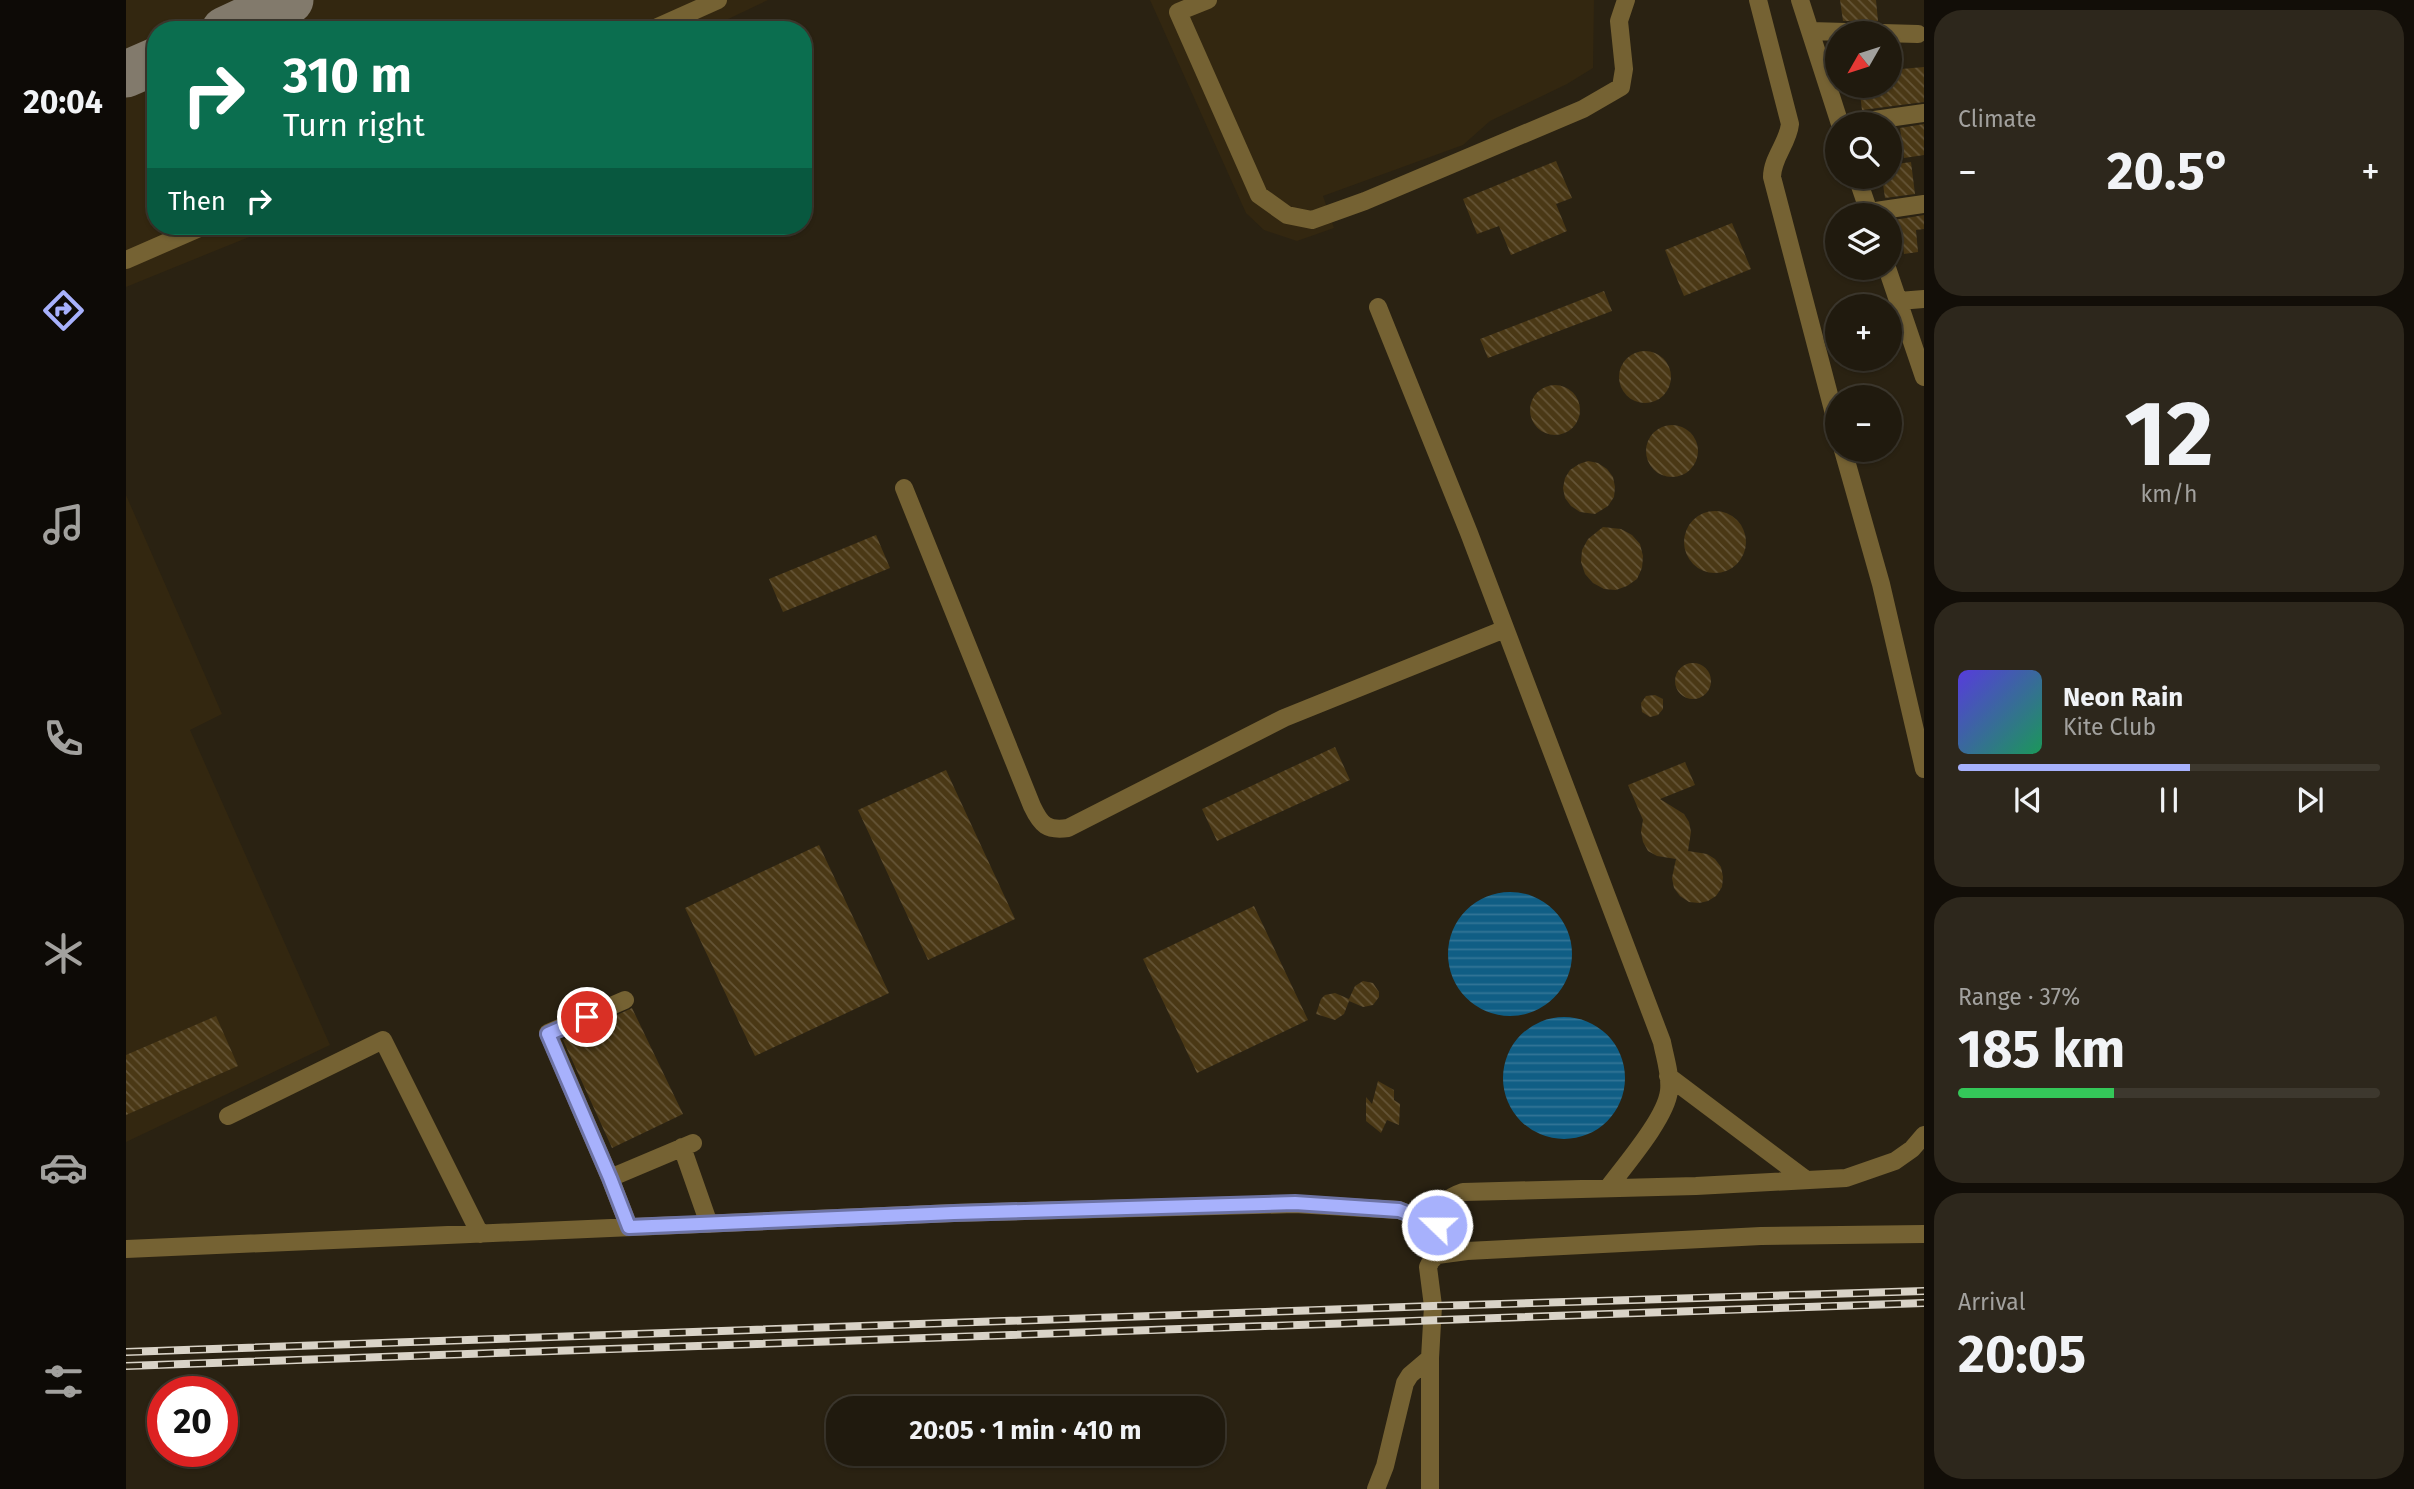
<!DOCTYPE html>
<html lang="en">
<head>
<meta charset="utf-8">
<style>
	:root { --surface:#201a0e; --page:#2d271c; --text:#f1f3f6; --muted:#a2a19e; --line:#3d382e; --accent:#a7b1fc }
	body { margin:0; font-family:"Fira Sans",sans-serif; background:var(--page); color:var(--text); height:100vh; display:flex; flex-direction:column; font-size:26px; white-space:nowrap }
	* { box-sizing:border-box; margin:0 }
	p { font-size:23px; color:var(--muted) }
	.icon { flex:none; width:38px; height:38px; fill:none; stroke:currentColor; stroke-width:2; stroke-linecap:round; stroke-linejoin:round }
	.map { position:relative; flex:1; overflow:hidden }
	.sheet { display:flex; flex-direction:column; gap:10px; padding:10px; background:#120e08; width:490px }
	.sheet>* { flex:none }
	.hud { position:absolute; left:21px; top:21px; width:665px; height:214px; border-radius:28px; box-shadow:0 2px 5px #0004,0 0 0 2px var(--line); background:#0b6e4f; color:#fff; overflow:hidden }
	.needle { width:46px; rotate:231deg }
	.fabs { position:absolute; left:1699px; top:21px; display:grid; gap:14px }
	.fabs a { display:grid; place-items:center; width:77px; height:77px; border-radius:50%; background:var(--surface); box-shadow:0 2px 5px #0004,0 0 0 2px var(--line); font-size:35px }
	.speed { position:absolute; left:21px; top:1376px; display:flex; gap:14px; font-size:35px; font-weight:700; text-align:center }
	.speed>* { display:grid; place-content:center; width:91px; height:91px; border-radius:50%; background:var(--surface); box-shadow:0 2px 5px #0004,0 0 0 2px var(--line); line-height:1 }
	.speed .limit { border:10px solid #d22; background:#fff; color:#111 }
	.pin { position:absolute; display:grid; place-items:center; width:60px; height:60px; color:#fff; margin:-30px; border:4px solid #fff; border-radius:50%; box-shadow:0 2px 7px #0007 }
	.me { position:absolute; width:77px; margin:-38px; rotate:292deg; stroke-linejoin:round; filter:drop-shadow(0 0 5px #0008) }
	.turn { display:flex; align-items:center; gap:24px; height:147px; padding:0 21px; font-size:32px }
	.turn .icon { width:91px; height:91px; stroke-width:2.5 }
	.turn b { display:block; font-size:49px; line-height:60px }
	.then { display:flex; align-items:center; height:66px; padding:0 21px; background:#0003; gap:14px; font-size:26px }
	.big { font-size:52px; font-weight:700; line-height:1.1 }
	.sheet .tile { flex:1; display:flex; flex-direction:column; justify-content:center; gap:10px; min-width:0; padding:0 24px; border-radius:28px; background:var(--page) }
	.sheet .dial { align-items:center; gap:0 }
	.dial b { font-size:91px; line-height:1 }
	.song { display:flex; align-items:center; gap:21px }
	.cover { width:84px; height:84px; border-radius:10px; background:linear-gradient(135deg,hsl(250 70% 55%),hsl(150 70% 35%)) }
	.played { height:7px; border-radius:4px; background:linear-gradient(90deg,var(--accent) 55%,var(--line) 55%) }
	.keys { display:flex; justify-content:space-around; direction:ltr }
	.heat { display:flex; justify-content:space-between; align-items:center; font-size:38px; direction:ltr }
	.charge { height:10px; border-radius:5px; background:linear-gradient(90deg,#34c759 37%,var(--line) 0) }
	.trip { position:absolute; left:700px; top:1396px; width:399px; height:70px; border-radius:28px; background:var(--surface); box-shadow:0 2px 5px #0004,0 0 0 2px var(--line); font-weight:700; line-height:70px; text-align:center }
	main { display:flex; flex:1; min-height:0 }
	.menu { display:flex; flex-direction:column; width:126px; justify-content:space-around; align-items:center; background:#0d0a06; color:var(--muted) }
	.menu .icon { width:49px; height:49px }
	.menu .current { color:var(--accent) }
	.menu b { font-size:32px; color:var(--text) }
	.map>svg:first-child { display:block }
	.built { fill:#332710 }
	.water { fill:url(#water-rules) }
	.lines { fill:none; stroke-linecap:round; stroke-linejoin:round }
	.taxiway { stroke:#827a6c; stroke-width:47 }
	.building { fill:url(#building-back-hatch) }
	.minor { stroke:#756233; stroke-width:18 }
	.rail-casing { stroke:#d9d3c7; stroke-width:8 }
	.rail { stroke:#2a2212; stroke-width:5; stroke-dasharray:16; stroke-linecap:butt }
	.route-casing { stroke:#6d73a4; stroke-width:18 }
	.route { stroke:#a7b1fc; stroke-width:12 }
</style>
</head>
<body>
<main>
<nav class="menu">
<b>20:04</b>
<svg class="icon current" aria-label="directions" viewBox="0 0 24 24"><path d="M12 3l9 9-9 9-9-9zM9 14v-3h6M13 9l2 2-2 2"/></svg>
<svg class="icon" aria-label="music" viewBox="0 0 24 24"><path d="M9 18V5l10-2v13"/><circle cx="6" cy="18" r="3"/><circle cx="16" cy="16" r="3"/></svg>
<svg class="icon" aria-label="phone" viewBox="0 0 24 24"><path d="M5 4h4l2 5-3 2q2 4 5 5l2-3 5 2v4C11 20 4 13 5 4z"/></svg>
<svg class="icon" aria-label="climate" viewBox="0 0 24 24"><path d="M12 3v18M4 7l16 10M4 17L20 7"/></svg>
<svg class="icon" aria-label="car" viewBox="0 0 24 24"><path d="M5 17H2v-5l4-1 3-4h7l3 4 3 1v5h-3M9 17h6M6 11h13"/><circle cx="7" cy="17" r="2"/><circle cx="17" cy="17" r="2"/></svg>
<svg class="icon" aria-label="filters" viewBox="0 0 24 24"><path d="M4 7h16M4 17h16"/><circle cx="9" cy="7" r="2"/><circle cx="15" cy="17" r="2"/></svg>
</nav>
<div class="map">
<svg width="1798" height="1489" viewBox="0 0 1798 1489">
	<defs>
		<pattern id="water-rules" width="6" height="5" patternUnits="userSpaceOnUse" patternTransform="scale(1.75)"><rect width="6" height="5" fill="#105e85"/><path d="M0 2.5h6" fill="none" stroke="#337596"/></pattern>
		<pattern id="building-back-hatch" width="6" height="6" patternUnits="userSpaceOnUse" patternTransform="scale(1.75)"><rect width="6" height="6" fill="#4a3815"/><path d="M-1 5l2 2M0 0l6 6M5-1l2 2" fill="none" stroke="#655537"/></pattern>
	</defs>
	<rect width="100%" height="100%" fill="#2a2212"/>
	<path class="built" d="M 0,0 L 642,0 L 579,30 L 30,30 L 30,226 L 150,226 L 0,287 Z
		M 1024,0 L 1468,0 L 1467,68 L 1441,84 L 1364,121 L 1337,145 L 1197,196 L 1208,228 L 1171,241 L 1138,230 L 1120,213 Z
		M 0,495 L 96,714 L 64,730 L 204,1045 L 0,1142 Z"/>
	<path class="water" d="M1322 954a62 62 0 1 1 124 0a62 62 0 1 1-124 0Z
		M1377 1078a61 61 0 1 1 122 0a61 61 0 1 1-122 0Z"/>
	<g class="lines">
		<path class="taxiway" d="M 99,30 L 164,0
			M 0,74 L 30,61"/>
	</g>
	<path class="building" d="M 1714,0 L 1750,0 L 1752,21 L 1717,21 Z
		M 1798,67 L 1798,102 L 1736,110 L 1733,86 L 1764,86 L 1764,70 Z
		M 1798,124 L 1798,155 L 1778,158 L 1774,128 Z
		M 1430,161 L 1446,198 L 1430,204 L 1441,231 L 1385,255 L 1373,226 L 1351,234 L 1337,199 Z
		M 1785,162 L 1789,194 L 1759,198 L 1756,177 L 1764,177 L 1764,165 Z
		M 1798,215 L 1798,229 L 1790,230 L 1792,252 L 1778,254 L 1775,230 L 1769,231 L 1768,220 Z
		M 1606,223 L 1625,269 L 1558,296 L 1539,250 Z
		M 1478,291 L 1486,311 L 1362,358 L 1354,339 Z
		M1493 377a26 26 0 1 1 52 0a26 26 0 1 1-52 0Z
		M1404 410a25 25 0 1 1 50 0a25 25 0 1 1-50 0Z
		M1520 451a26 26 0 1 1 52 0a26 26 0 1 1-52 0Z
		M 1462,461 L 1472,463 L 1481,469 L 1487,477 L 1489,487 L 1488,497 L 1482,506 L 1469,514 L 1454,512 L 1445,506 L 1439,498 L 1437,488 L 1439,478 L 1444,470 L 1453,464 Z
		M1558 542a31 31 0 1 1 62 0a31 31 0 1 1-62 0Z
		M 1477,527 L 1495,529 L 1506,535 L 1514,544 L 1517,556 L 1516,568 L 1511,579 L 1501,586 L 1490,590 L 1478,589 L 1467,583 L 1459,574 L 1455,562 L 1456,550 L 1462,539 Z
		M 750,535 L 764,568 L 657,612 L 643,579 Z
		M1549 681a18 18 0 1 1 36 0a18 18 0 1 1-36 0Z
		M 1529,695 L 1537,699 L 1537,709 L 1532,715 L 1524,717 L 1516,712 L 1515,703 L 1520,696 Z
		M 1209,747 L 1224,780 L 1091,841 L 1076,809 Z
		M 1559,762 L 1569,785 L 1534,799 L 1558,814 L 1563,822 L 1565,832 L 1562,851 L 1581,854 L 1589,859 L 1595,867 L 1597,877 L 1596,887 L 1590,896 L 1582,901 L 1573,903 L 1563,902 L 1554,896 L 1548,888 L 1546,878 L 1550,859 L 1531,856 L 1522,851 L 1517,842 L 1515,832 L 1517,820 L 1502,785 Z
		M 820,770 L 889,919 L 802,960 L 732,810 Z
		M 693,845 L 763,993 L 629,1056 L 559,908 Z
		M 1128,906 L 1182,1020 L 1071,1073 L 1017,959 Z
		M 1237,981 L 1247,983 L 1253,992 L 1253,997 L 1247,1005 L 1237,1007 L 1223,1001 L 1218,1014 L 1209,1020 L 1190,1014 L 1195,999 L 1199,995 L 1209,993 L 1223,999 L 1229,986 Z
		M 506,1008 L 557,1114 L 486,1148 L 437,1040 Z
		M 90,1016 L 112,1066 L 0,1115 L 0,1055 Z
		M 1252,1081 L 1268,1090 L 1268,1100 L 1274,1104 L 1273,1125 L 1261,1120 L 1255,1133 L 1240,1121 L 1240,1097 L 1246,1104 Z"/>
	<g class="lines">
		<path class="minor" d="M 1082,0 L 1052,12 L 1133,195 L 1161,215 L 1186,220 L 1239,201 L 1457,109 L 1495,87 L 1498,69 L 1493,21 L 1500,0
			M 1632,0 L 1664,124 C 1662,143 1646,158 1646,177 L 1712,429
			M 1674,0 L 1714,124
			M 525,30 L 592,0
			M 1684,31 L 1792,34
			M 1720,124 L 1798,113
			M 1731,177 L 1744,215
			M 1743,212 L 1798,204
			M 0,260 L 78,226
			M 1761,268 L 1798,377
			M 1773,301 L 1798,299
			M 1252,307 L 1343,533 L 1536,1042 C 1539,1058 1545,1075 1543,1091 C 1540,1118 1499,1165 1482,1188
			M 1717,450 L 1755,584 L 1798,769
			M 778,488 L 906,806 C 915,825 921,831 942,828 L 1158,718 L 1379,629
			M 499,1000 L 422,1033 L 484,1178 L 503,1227
			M 1542,1076 L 1679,1179
			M 102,1116 L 257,1040 L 354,1234
			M 556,1147 L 583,1224
			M 484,1178 L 567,1143
			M 0,1249 L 828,1213 L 1169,1204 L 1273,1210 L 1311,1225
			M 1318,1254 C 1311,1226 1302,1204 1337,1192 L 1570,1186 L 1720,1178 L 1769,1161 L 1786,1149 L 1798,1135
			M 1250,1489 L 1259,1466 L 1279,1383 L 1284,1375 L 1304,1358
			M 1304,1489 L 1304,1358 L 1307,1306 L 1302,1267 L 1305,1261 L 1311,1255 L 1341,1251 L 1635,1236 L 1798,1234"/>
		<g class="rail-casing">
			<path id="rail" d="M 0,1352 L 1307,1306 L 1798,1291
				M 0,1366 L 1798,1303"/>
		</g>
		<use href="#rail" class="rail"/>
	</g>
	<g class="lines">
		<g class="route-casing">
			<path id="route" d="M 461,1017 L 422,1034 L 484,1178 L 503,1227 L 828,1213 L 1169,1203 L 1273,1210 L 1311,1225"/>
		</g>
		<use href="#route" class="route"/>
	</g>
</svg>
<div class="fabs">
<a><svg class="needle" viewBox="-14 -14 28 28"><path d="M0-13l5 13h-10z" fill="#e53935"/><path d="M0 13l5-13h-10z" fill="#a2a19e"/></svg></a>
<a><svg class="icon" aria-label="search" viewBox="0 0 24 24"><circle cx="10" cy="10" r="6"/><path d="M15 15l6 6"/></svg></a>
<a><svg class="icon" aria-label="layers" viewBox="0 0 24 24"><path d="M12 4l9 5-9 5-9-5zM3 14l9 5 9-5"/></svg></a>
<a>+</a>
<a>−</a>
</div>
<div class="speed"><div class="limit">20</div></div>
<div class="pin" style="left:461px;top:1017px;background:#d93025"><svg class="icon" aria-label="arrive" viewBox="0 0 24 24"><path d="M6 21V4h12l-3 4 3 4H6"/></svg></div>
<svg class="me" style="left:1311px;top:1225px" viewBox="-20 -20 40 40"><circle r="17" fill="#a7b1fc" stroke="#fff" stroke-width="3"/><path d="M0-11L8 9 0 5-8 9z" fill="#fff"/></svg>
<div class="trip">20:05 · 1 min · 410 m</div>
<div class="hud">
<div class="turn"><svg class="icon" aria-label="right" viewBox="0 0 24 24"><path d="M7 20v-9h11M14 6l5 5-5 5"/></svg><div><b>310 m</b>Turn right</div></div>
<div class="then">Then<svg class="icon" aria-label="right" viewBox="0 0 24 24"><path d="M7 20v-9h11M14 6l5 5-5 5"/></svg></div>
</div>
</div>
<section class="sheet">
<div class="tile"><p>Climate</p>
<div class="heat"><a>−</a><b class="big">20.5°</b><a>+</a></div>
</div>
<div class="tile dial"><b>12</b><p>km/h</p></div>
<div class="tile">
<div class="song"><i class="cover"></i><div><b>Neon Rain</b><p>Kite Club</p></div></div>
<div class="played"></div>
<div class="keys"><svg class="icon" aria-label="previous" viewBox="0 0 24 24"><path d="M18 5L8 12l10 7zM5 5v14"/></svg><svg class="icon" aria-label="pause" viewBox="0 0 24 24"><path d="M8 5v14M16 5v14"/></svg><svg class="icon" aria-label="next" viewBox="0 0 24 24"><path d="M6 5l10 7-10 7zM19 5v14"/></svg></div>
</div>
<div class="tile"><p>Range · 37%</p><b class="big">185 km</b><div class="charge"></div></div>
<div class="tile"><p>Arrival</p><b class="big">20:05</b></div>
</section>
</main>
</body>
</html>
